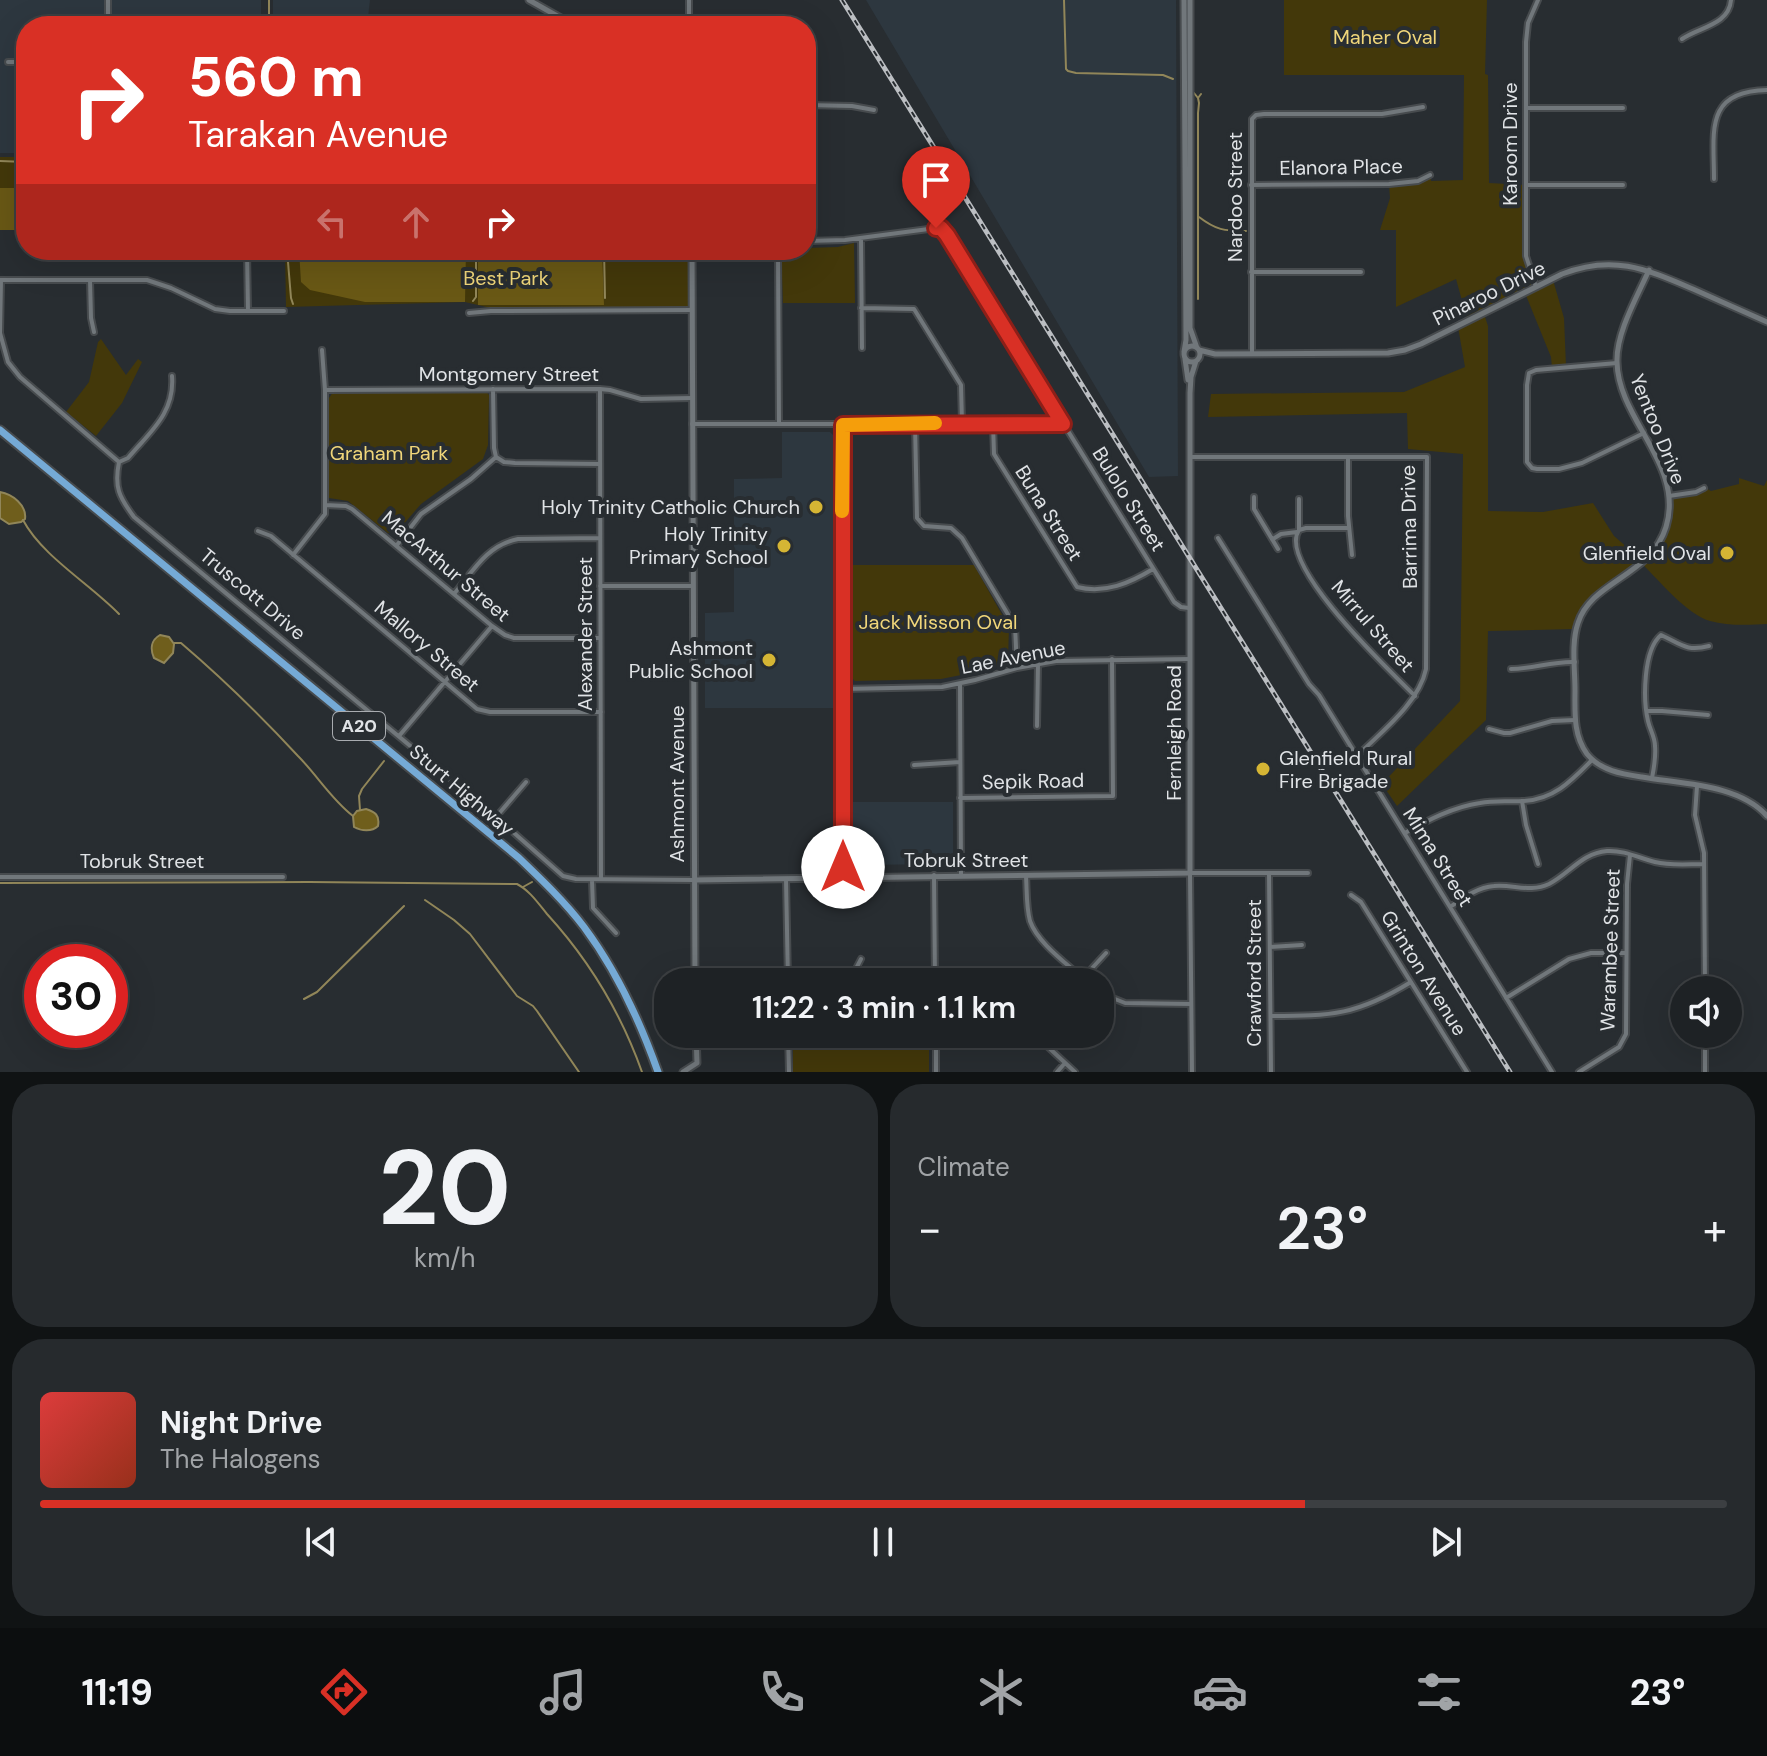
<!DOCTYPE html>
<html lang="en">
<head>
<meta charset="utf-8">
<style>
	:root { --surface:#1e2225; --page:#262a2d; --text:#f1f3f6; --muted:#a1a4a7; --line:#3c3f42; --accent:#d93025 }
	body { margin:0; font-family:"DM Sans",sans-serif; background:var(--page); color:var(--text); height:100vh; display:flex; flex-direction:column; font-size:30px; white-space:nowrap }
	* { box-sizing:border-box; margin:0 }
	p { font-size:26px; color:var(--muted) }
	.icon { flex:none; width:44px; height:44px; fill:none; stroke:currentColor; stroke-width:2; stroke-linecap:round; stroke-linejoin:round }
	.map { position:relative; height:1072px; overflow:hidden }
	.panel { display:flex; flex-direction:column; gap:12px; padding:12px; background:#101314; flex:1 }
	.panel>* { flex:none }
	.hud { position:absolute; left:16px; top:16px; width:800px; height:244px; border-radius:32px; box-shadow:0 8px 32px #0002,0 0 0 2px var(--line); background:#d93025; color:#fff; overflow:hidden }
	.controls { position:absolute; left:1670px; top:976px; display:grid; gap:16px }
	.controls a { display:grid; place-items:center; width:72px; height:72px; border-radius:50%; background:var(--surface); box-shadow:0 8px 32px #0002,0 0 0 2px var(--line); font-size:40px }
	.speed { position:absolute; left:24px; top:944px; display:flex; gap:16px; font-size:40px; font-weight:700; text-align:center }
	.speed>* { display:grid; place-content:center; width:104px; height:104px; border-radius:50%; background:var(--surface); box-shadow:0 8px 32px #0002,0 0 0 2px var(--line); line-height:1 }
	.speed .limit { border:12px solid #d22; background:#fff; color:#111 }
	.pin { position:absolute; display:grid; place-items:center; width:68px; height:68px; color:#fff; margin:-82px -34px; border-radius:50% 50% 50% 0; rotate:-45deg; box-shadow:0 0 8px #0007 }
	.pin .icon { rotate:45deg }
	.me { position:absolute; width:88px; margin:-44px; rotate:0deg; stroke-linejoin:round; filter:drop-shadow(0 0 6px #0008) }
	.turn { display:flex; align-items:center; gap:28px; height:168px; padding:0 40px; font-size:36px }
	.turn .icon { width:104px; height:104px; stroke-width:2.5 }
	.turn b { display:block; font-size:56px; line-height:68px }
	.lanes { display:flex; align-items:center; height:76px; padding:0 40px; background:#0003; justify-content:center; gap:40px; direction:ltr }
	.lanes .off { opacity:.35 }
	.big { font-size:60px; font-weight:600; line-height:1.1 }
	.panel .card { flex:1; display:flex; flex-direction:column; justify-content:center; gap:12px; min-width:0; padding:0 28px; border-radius:32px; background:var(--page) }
	.panel .dial { align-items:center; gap:0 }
	.dial b { font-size:104px; line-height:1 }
	.song { display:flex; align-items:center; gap:24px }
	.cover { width:96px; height:96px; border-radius:12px; background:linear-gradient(135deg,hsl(0 70% 55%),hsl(10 70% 35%)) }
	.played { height:8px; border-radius:4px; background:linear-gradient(90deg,var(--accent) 75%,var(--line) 75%) }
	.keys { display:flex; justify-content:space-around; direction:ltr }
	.heat { display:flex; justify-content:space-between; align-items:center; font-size:44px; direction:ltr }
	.panel .tiles { flex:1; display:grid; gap:12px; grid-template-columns:1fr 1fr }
	.card:last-child { grid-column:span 2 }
	.trip { position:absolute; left:654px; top:968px; width:460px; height:80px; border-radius:32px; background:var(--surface); box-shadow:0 8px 32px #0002,0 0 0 2px var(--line); font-weight:600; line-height:80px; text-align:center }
	.tabs { display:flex; height:128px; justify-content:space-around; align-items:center; background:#0c0e0f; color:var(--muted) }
	.tabs .icon { width:56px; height:56px }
	.tabs .active { color:var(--accent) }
	.tabs b { font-size:36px; color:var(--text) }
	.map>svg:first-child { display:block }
	.built { fill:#2d373f }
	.green { fill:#43380a }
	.forest { fill:#695815 }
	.water { fill:#6f5e1c; stroke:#918659; stroke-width:2 }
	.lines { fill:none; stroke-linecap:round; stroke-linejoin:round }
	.stream { stroke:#918659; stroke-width:2 }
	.minor-casing { stroke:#474b4e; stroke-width:8 }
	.tertiary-casing { stroke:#474b4e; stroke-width:9 }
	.trunk-casing { stroke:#474b4e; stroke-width:11 }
	.minor { stroke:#71777b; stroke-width:4 }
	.tertiary { stroke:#71777b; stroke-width:5 }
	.trunk { stroke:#75aad6; stroke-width:7 }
	.rail-casing { stroke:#bbbec2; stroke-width:5 }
	.rail { stroke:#282d31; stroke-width:2; stroke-dasharray:6; stroke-linecap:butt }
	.route-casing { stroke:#8d1f18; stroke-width:20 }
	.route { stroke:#d93025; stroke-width:14 }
	.slow { stroke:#f59e0b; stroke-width:14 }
	.poi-dot { fill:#d5b534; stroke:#282d31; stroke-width:3 }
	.labels { text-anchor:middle; stroke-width:8; stroke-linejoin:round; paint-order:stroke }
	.shield { fill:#282d31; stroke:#a9acb0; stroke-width:2 }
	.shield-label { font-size:18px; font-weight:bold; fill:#e0e3e6 }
	.park-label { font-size:20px; fill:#f0d67a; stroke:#282d31 }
	.street-label { font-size:20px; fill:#e0e3e6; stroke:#282d31 }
	.poi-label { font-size:20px; fill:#e0e3e6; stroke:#282d31; text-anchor:end }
</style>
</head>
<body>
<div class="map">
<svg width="1767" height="1072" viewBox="0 0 1767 1072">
	<rect width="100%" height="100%" fill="#282d31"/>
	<path class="built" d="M 0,0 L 261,0 L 261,26 L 26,26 L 26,153 L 0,153 Z
		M 273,0 L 370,0 L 367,26 L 273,26 Z
		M 866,0 L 1176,0 L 1178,476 L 1149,477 Z
		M 782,432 L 830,432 L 834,436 L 834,708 L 705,708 L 705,613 L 734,612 L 734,479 L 782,478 Z
		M 852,802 L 953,802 L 953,861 L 950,864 L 856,865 L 852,862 Z
		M 854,1034 L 911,1034 L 911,1047 L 850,1047 Z"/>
	<path class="green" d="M 1284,0 L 1487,0 L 1485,74 L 1488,75 L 1489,183 L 1526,185 L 1526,256 L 1536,288 L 1553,280 L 1564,318 L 1566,366 L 1552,368 L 1551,357 L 1525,293 L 1484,314 L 1488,326 L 1488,511 L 1543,512 L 1593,503 L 1614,536 L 1643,561 L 1590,602 L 1575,629 L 1488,631 L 1486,720 L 1397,806 L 1382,784 L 1460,701 L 1463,454 L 1408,449 L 1407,413 L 1208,417 L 1211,394 L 1404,392 L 1465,367 L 1458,327 L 1468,322 L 1456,279 L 1396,307 L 1396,230 L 1380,230 L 1390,198 L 1389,184 L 1417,181 L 1430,175 L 1431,181 L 1463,180 L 1464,75 L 1284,75 Z
		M 0,157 L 26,157 L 26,230 L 0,230 Z
		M 854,243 L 855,303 L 783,303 L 781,250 L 806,250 L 806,248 L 838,247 Z
		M 285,250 L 690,250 L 691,309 L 491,308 L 465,302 L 286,307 Z
		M 101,339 L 126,375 L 138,359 L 142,362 L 122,403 L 96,436 L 66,412 L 89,382 L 98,342 Z
		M 481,390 L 486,391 L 489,395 L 488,445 L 483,459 L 421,504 L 396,533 L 388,533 L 348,501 L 329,498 L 326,494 L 327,401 L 333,392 Z
		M 1739,478 L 1764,486 L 1767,480 L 1767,624 C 1749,625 1727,626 1710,621 C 1686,614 1660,581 1642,564 L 1662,539 L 1670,496 L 1696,492 L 1704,487 L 1711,491 L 1739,484 Z
		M 850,565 L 974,565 L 1009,627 L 1008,659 L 1004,664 L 976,672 L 941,679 L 855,681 L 851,677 Z
		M 793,1034 L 854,1034 L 851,1047 L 929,1046 L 929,1072 L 793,1072 Z"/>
	<path class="forest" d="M 0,188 L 26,188 L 26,230 L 0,230 Z
		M 299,250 L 466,250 L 465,302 L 365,302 L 310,290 L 301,282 Z
		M 478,250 L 602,250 L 604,305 L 478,305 Z"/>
	<path class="water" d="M 0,492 C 12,494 27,505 25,519 L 21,522 L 9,524 L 0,518 Z
		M 160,635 L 169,637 L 174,644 L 173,653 L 164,663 L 154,658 C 150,649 151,640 160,635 Z
		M 366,809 C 375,812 380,815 378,826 C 372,832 361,831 354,827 L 353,816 L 357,811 Z"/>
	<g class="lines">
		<path class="stream" d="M 1064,0 L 1066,69 L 1068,71 L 1076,73 L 1163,75 L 1173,79
			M 269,26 L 269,0
			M 1194,93 L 1198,98 L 1201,94
			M 0,161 L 26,162
			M 1199,217 C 1216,230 1224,231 1246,231
			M 287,250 L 291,298 L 293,304
			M 604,250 L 605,298
			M 1198,299 L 1198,113 L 1199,103 L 1198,98
			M 473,301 L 476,297 L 476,250
			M 23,520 C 42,556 90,584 119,614
			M 174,643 L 181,643 C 222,678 261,716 298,756 C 317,775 331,799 353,816
			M 360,810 L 359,796 L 362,789 L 384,761
			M 0,883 L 309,882 L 517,884 C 529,890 538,903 547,914 C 589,960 621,1013 642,1072
			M 523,887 L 532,882
			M 425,900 L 454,920 L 470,934 L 517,996 L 533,1006 L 537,1011 L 579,1072
			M 304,999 L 317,992 L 404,906"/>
		<g class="minor-casing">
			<path id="minor" d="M 108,26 L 108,0
				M 689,26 L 689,0
				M 1682,39 C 1699,27 1729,25 1731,0
				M 8,62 L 26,62
				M 806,105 L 852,106 L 874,110
				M 1526,108 L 1623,108
				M 1714,179 C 1714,132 1704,91 1767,90
				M 1251,185 L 1389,184 L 1418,181 L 1430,175
				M 1526,185 L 1623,185
				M 861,238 L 862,348
				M 806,241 L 845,240 L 936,228 L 944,231 L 1174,602 L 1181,607 L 1189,608
				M 247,250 L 248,311
				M 778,250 L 779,424
				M 1251,272 L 1361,272
				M 0,280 L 147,280 L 171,288 L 215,309 L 230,311 L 284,311
				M 1,280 L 0,333 L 8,362 L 20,377 L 119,462
				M 90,280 L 91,318 L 94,332
				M 1536,287 L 1526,256 L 1526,42 L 1528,23 L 1538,0
				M 861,308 L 914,309 L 961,385 L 962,423
				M 469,313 L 491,311 L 692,310
				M 1252,354 L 1252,119 L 1256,115 L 1264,114 L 1382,114 L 1423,107
				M 1617,363 L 1536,370 L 1529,373 L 1527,385 L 1527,462 L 1532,468 L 1537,469 L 1559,469 L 1582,463 L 1644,433
				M 493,389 L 494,448 L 496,457
				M 600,389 L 601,879
				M 325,390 L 600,389 L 610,390 L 641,399 L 692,398
				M 915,423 L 917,518 L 924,526 L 951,528 L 962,538 L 1015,626 L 1017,668
				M 692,424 L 1062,424
				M 993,424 L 994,454 L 1077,587 C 1105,594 1130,583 1153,569
				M 843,425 L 843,878
				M 496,457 L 504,462 L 515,463 L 600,464
				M 1190,457 L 1427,457 L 1426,669 C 1419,703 1381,732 1357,756
				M 1348,457 L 1348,516 L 1352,555
				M 119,462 C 114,487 119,497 134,517 L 496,817 L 563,876 L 576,879 L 694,880
				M 119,462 L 128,458 C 150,432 175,413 172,376
				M 1669,496 L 1696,492 L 1704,488
				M 1254,497 L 1254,509 L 1278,549
				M 1299,499 L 1299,530
				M 325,505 L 346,506 L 352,509 L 492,626 L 505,635 L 514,638 L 600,638
				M 1349,528 L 1306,528 L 1299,530 C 1276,564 1390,671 1415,696
				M 258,531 L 271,536 L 477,709 L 490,712 L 601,712
				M 1218,538 L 1309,684 L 1319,695 L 1552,1072
				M 1273,539 L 1281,534 L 1297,532
				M 397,545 L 421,514 L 471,479 L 496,457
				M 293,555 L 325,514 L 325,390 L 322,350
				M 600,586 L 692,586
				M 454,594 C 473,571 487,545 518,539 L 600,538
				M 1511,669 C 1533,669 1552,661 1575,662
				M 960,684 L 961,875
				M 842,689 L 942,687 L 975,680 L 1017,668 L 1056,661 L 1190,659
				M 1647,711 L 1662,711 L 1708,715
				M 1037,726 L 1038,664
				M 1489,729 L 1504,733 L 1510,733 L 1552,721 L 1575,720
				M 399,736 L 492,626
				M 914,765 L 960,762
				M 1652,778 C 1654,768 1656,757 1655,746 C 1655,737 1650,730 1648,721 C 1643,700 1643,650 1661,635 C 1681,644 1686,652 1709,646
				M 1697,786 L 1695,815 L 1704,853 L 1705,990
				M 960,798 L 1113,796 L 1112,659
				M 1522,801 L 1526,825 L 1538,864
				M 496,817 L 526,782
				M 1405,833 C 1428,820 1453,807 1480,803 C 1495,800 1509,802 1524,801 C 1555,799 1572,780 1592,760
				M 1269,873 L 1271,1072
				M 934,875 L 935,982
				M 1026,876 C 1027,890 1026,906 1030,921 C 1038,944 1069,965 1087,982
				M 0,877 L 283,877
				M 786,879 L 788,982
				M 592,880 L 593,908 L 616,933
				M 1351,895 L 1361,902 L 1467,1072
				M 1450,907 C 1463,898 1478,887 1494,886 C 1513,884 1530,893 1549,884 C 1570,873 1582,853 1607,851 C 1624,850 1639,858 1655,862 C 1671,866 1688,864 1704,864
				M 1270,947 L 1302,945
				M 787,974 L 819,975 L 846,982
				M 935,975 L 962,976 L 976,982
				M 1083,978 L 1106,953
				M 849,982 L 861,959
				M 1100,993 L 1125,1003 L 1191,1004
				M 1506,998 L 1569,959 L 1591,953 L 1626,953
				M 1271,1016 C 1332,1016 1357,1015 1411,982
				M 788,1034 L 789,1072
				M 936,1034 L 936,1072
				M 1034,1034 L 1075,1072
				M 1705,1034 L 1705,1072
				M 1057,1072 L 1065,1063
				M 1192,1072 L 1190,873 L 1308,873
				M 1579,1072 L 1619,1047 L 1626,1034 L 1627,884 L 1630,855"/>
		</g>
		<g class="tertiary-casing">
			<path id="tertiary" d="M 529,0 L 575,26
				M 1184,0 L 1186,340 L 1184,352
				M 1190,0 L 1190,328 L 1197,348
				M 692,250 L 695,982
				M 1649,270 C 1637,297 1616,333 1617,362 C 1618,420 1685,465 1666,527 C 1651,576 1591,581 1578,623 C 1571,643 1575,669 1575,690 C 1575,712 1573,735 1587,754 C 1601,771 1622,774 1642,777 C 1682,784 1739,784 1767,816
				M1184 354a8 8 0 1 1 16 0a8 8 0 1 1-16 0Z
				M 1199,350 L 1215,354 L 1388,353 L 1405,350 L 1421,344 L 1562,274 C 1613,254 1646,269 1693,289 C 1718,300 1742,311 1767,322
				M 1185,359 L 1188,380
				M 694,880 L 1190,873 L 1190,393 L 1191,377 L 1196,361
				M 683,1072 L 697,1063 L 696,1034"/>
		</g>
		<g class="trunk-casing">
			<path id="trunk" d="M 0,430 L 519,858 C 542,880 565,902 584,927 C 616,970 640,1021 658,1072"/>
		</g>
		<use href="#minor" class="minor"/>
		<use href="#tertiary" class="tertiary"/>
		<use href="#trunk" class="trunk"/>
		<g class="rail-casing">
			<path id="rail" d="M 842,0 L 1510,1072"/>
		</g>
		<use href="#rail" class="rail"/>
	</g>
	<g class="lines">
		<g class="route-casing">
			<path id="route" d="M 843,867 L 843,425 L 1063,424 L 947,235 L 941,228 L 936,228"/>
		</g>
		<use href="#route" class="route"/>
		<path class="slow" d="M 842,511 L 843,425 L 935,423"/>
	</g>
	<g class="poi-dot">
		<circle cx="816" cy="507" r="8"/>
		<circle cx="784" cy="546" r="8"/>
		<circle cx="1727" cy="553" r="8"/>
		<circle cx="769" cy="660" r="8"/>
		<circle cx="1263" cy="769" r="8"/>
	</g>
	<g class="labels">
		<rect class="shield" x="333" y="712" width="52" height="28" rx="6"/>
		<g class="shield-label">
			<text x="359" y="732">A20</text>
		</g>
		<g class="park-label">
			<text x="1385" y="44">Maher Oval</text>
			<text x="506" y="285">Best Park</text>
			<text x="389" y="460">Graham Park</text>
			<text x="938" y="629">Jack Misson Oval</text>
		</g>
		<g class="street-label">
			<text transform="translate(1510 144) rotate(-90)" y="7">Karoom Drive</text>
			<text transform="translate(1341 167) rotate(-1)" y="7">Elanora Place</text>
			<text transform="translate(1235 197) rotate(-90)" y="7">Nardoo Street</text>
			<text transform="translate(1489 293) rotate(-26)" y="7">Pinaroo Drive</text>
			<text x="509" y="381">Montgomery Street</text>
			<text transform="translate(1658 429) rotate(68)" y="7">Yentoo Drive</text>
			<text transform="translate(1129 499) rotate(58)" y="7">Bulolo Street</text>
			<text transform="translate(1049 513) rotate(58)" y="7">Buna Street</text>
			<text transform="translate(1409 527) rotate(-91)" y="7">Barrima Drive</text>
			<text transform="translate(446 566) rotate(40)" y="7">MacArthur Street</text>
			<text transform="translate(253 594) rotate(40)" y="7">Truscott Drive</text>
			<text transform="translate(1373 626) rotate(49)" y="7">Mirrul Street</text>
			<text transform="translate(585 634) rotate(-90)" y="7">Alexander Street</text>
			<text transform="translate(427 646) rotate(40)" y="7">Mallory Street</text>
			<text transform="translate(1013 657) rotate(-11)" y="7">Lae Avenue</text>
			<text transform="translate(1174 733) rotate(-90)" y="7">Fernleigh Road</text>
			<text transform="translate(1033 781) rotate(-1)" y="7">Sepik Road</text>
			<text transform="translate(677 784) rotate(-90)" y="7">Ashmont Avenue</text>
			<text transform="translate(462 790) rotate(40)" y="7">Sturt Highway</text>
			<text transform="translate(1438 857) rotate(58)" y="7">Mima Street</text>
			<text x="966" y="867">Tobruk Street</text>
			<text x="142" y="868">Tobruk Street</text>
			<text transform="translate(1610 950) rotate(-88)" y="7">Warambee Street</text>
			<text transform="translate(1254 973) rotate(-90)" y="7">Crawford Street</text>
			<text transform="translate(1424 973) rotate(58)" y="7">Grinton Avenue</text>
		</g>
		<g class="poi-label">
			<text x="800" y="514">Holy Trinity Catholic Church</text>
			<text x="768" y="541">Holy Trinity<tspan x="768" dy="23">Primary School</tspan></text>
			<text x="1711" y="560">Glenfield Oval</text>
			<text x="753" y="655">Ashmont<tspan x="753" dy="23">Public School</tspan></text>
			<text x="1279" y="765" text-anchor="start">Glenfield Rural<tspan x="1279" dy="23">Fire Brigade</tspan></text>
		</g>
	</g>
</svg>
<div class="controls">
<a><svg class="icon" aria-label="sound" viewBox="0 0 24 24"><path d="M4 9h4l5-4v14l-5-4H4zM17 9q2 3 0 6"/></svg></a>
</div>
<div class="speed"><div class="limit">30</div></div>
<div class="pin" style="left:936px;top:228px;background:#d93025"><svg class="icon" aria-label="arrive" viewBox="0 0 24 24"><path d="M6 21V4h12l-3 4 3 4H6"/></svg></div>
<svg class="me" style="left:843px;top:867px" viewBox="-20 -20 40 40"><circle r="19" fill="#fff"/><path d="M0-13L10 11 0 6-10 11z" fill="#d93025"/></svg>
<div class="trip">11:22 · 3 min · 1.1 km</div>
<div class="hud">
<div class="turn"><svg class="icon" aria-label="right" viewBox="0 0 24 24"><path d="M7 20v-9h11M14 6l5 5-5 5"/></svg><div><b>560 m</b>Tarakan Avenue</div></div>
<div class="lanes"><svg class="icon off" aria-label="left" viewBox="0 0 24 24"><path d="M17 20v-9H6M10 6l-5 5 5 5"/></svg><svg class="icon off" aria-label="ahead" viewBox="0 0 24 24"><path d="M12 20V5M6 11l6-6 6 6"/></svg><svg class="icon" aria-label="right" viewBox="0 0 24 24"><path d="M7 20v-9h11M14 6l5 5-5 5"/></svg></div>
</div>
</div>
<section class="panel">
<div class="tiles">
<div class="card dial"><b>20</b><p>km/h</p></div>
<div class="card"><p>Climate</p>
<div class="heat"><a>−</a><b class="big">23°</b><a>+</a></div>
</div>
<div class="card">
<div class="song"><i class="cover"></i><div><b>Night Drive</b><p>The Halogens</p></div></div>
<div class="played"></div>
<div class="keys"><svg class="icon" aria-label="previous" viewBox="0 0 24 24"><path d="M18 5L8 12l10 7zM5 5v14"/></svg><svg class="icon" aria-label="pause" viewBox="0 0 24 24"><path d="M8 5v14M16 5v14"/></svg><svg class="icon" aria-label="next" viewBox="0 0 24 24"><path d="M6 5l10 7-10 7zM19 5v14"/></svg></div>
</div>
</div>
</section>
<nav class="tabs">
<b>11:19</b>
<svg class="icon active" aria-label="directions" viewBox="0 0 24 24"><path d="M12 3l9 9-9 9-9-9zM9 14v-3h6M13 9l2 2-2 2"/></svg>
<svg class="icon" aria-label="music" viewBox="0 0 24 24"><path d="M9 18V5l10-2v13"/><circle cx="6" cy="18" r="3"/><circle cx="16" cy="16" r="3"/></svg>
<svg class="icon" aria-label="phone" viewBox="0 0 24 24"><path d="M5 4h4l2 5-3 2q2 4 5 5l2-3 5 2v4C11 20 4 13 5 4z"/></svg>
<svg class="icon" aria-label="climate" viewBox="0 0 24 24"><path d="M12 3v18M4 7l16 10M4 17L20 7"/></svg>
<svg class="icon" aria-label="car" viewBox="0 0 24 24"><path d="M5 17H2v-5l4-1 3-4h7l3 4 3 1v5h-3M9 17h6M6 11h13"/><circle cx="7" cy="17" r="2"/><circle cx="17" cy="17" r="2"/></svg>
<svg class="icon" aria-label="filters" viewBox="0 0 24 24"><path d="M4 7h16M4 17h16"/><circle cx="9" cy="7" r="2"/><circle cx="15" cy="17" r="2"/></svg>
<b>23°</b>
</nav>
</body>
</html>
